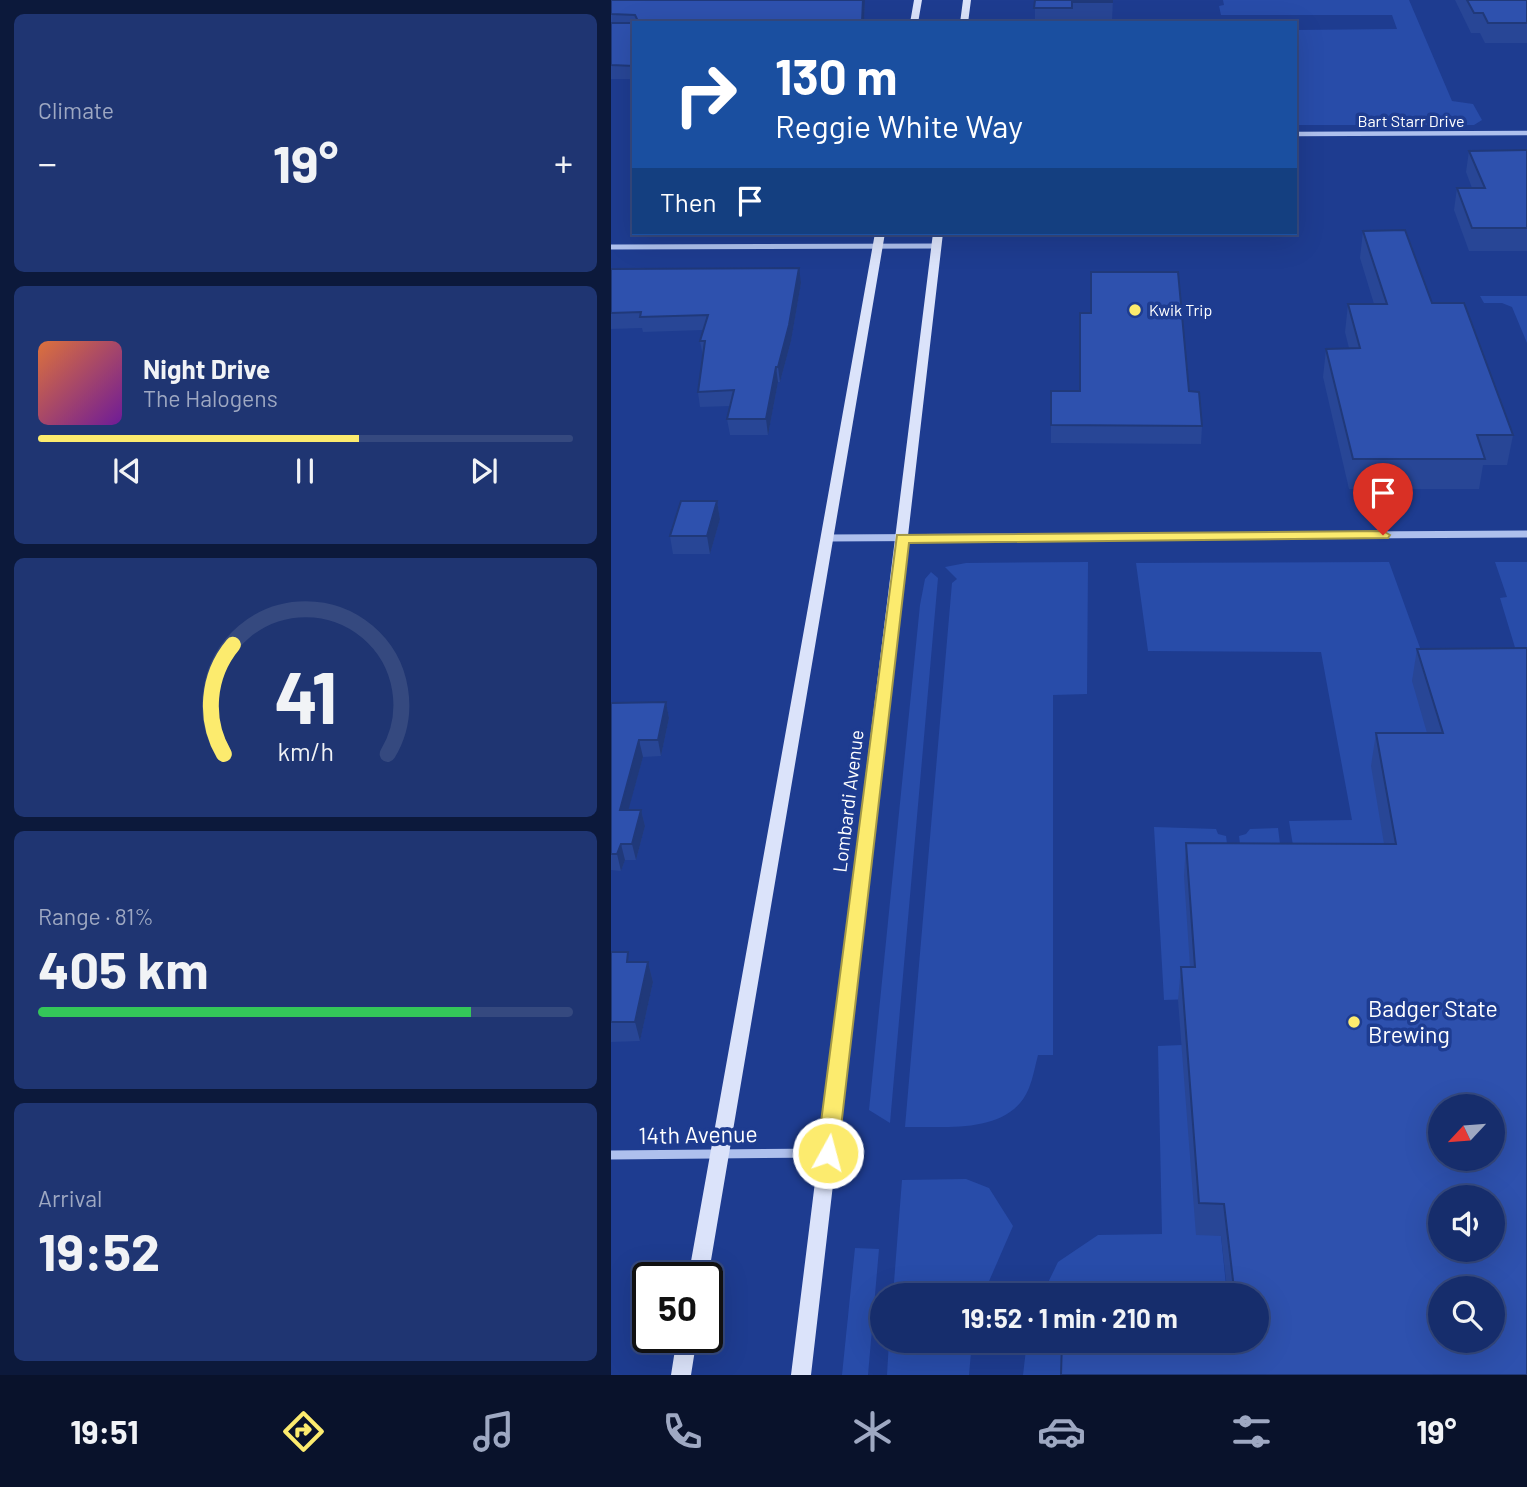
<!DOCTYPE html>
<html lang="en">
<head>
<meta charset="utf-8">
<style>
	:root { --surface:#162d6c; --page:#1f3572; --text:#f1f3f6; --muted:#9ea8c2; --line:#35497f; --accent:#fceb6e }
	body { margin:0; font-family:Barlow,sans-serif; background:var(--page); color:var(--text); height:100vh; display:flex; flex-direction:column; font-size:26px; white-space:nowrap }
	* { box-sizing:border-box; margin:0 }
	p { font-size:23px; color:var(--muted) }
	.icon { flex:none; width:38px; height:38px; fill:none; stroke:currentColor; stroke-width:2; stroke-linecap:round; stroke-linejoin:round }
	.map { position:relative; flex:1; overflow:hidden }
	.side { display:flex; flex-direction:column; gap:14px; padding:14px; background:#0c193b; width:611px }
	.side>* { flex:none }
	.hud { position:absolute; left:21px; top:21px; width:665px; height:214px; border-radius:0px; box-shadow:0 7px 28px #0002,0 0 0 2px var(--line); background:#1a4fa0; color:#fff; overflow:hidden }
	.needle { width:46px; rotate:244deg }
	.controls { position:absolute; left:817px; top:1094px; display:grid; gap:14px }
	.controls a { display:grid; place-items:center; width:77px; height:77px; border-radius:50%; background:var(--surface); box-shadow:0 7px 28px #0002,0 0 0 2px var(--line); font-size:35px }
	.speed { position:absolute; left:21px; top:1262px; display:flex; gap:14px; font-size:35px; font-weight:700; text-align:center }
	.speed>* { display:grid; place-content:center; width:91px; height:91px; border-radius:50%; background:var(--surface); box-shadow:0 7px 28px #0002,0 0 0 2px var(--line); line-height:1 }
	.speed .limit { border:4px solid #111; border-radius:10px; background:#fff; color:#111 }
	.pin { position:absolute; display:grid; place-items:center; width:60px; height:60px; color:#fff; margin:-72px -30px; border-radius:50% 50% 50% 0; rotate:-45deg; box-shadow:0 0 7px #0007 }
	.pin .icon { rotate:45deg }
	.me { position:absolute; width:77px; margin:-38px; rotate:7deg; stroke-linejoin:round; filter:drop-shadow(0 0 5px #0008) }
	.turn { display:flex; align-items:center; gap:24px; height:147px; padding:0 28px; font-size:32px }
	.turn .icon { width:91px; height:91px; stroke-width:2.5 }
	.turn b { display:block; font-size:49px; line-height:60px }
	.then { display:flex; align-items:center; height:66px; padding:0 28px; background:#0003; gap:14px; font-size:26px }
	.big { font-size:52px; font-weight:700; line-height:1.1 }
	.side .card { flex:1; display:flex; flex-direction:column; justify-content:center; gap:10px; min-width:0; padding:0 24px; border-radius:10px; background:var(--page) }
	.side .dial { align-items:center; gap:0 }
	.dial svg { height:182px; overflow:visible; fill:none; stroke:var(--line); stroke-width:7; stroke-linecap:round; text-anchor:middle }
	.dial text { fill:var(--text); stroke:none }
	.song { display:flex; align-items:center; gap:21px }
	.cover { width:84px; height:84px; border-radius:10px; background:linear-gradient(135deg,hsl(20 70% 55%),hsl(280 70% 35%)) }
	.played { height:7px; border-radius:4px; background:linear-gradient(90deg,var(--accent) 60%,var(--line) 60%) }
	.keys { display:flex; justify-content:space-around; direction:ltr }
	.heat { display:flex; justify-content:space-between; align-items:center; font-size:38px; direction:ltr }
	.charge { height:10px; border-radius:5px; background:linear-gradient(90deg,#34c759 81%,var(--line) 0) }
	.trip { position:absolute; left:259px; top:1283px; width:399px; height:70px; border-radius:35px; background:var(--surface); box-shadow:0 7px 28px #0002,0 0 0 2px var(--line); font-weight:700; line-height:70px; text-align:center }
	.tab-bar { display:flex; height:112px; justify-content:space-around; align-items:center; background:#09122b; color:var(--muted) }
	.tab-bar .icon { width:49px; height:49px }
	.tab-bar .on { color:var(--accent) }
	.tab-bar b { font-size:32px; color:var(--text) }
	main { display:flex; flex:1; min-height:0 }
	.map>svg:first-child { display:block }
	.green { fill:#284ca9 }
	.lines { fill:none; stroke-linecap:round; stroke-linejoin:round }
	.street-far3 { stroke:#aec0ed; stroke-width:4.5 }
	.street-far2 { stroke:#aec0ed; stroke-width:5 }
	.street-far1 { stroke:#aec0ed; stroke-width:7 }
	.street { stroke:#aec0ed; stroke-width:9 }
	.secondary { fill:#dbe3fa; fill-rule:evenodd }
	.wall { fill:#284696 }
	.shaded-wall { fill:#20397a }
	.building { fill:#2e51ae; stroke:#20397a; stroke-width:2; fill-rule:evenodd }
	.route { fill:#fceb6e; stroke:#a49948; stroke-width:2 }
	.poi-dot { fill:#fceb6e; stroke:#1e3c90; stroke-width:2.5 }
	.labels { text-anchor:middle; stroke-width:7; stroke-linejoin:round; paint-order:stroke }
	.far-street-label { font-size:16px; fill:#fff; stroke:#1e3c90 }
	.far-poi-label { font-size:16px; fill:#fff; stroke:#1e3c90; text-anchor:start }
	.street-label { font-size:19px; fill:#fff; stroke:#1e3c90 }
	.near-poi-label { font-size:23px; fill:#fff; stroke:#1e3c90; text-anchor:start }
	.near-street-label { font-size:23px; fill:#fff; stroke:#1e3c90 }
</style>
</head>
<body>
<main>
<section class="side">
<div class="card"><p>Climate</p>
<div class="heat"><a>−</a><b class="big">19°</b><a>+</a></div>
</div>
<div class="card">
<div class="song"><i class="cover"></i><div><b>Night Drive</b><p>The Halogens</p></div></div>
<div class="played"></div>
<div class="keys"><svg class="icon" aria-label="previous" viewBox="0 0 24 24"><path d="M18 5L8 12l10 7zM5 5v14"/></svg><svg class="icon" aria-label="pause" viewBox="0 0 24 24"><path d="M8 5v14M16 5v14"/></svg><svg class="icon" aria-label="next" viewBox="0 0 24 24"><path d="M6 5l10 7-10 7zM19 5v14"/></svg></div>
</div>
<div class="card dial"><svg viewBox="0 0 100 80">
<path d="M14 69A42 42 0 1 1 86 69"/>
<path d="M14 69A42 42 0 0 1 18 21" stroke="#fceb6e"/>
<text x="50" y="56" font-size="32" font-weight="700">41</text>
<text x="50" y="72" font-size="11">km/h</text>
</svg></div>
<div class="card"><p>Range · 81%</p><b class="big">405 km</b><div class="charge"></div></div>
<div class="card"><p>Arrival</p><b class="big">19:52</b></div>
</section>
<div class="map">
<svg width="917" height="1375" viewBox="0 0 917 1375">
	<rect width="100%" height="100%" fill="#1e3c90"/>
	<path class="green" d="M 612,0 L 798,0 L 841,101 L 862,104 L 871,120 L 863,125 L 684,125 L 684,30 L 786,29 L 781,15 L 610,15 L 608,6 L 613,5 Z
		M 869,296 L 916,296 L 916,343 L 901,307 L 891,303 L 873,303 Z
		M 477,562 L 476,694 L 442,695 L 442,1055 L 427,1055 C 424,1066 422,1078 418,1088 C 399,1135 335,1126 294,1127 L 341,583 L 346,579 L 334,567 L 355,563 Z
		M 778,562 L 821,681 L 825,765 L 779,877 L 687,876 L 678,821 L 741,820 L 710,652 L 537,651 L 525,563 Z
		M 884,562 L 916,562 L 916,687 L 889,598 L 896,597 Z
		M 320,572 L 327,578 L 279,1123 L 258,1110 L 309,605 L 314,579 Z
		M 543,827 L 605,829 L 607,834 L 615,836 L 620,876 L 581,999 L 553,1000 Z
		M 667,828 L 673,876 L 633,876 L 628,836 L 635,834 L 639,829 Z
		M 571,1045 L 610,1236 L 616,1295 L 431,1295 L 447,1262 L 487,1235 L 551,1234 L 547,1046 Z
		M 355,1179 L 378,1188 L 402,1226 L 372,1295 L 282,1295 L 291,1180 Z
		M 244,1248 L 268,1249 L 257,1375 L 231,1375 Z
		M 278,1341 L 361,1341 L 358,1375 L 276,1375 Z
		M 416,1341 L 451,1341 L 451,1375 L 412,1375 Z"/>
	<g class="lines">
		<path class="street-far3" d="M 684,134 L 917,133"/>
		<path class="street-far2" d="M 0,247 L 326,246"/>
		<path class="street-far1" d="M 215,538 L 917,534"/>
		<path class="street" d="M 0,1155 L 216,1153"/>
		<path class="secondary" d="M 303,0 L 311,0 L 307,23 L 299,23 Z
			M 352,0 L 360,0 L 357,23 L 349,23 Z
			M 264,233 L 274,233 L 97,1278 L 77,1278 Z
			M 322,233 L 332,233 L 200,1375 L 180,1375 Z
			M 66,1337 L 86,1337 L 80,1375 L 60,1375 Z"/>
	</g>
	<path class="wall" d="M 0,0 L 254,0 L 253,23 L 23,23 L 23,79 L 0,79 Z
		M 424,0 L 502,0 L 501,21 L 461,21 L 461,23 L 424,23 Z
		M 844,0 L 916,0 L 916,43 L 874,43 L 869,33 L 860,33 Z
		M 916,150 L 916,251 L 858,251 L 843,210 L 846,188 L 861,188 L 855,172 L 858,151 Z
		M 752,231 L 821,303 L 902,435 L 896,465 L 872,465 L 868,489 L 738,489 L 712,377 L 715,349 L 738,348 L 734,332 L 737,304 L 763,304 L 749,258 Z
		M 0,269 L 190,283 L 180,341 L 169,382 L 167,382 L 157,435 L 119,435 L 116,419 L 119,406 L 89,407 L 87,392 L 92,356 L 89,341 L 92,330 L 32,332 L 31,328 L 0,329 Z
		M 440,391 L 578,391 L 591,426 L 590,444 L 440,443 Z
		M 106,501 L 109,519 L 99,554 L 62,554 L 59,536 Z
		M 916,648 L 916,1375 L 616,1289 L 610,1236 L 585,1235 L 567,1000 L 570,967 L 579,967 L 573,876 L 575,843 L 773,844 L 760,766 L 765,733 L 816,733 L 801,681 L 806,649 Z
		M 55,702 L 58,718 L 50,756 L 32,757 L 17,810 L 30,810 L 34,826 L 25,860 L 14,860 L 10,871 L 0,870 L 0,703 Z
		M 0,952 L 20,962 L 37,962 L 42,982 L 29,1041 L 0,1042 Z"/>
	<path class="shaded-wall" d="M 252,0 L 254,0 L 253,23 L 251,23 Z
		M 188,268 L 190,283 L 180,341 L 169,382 L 167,367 Z
		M 165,367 L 167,382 L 157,435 L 155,419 Z
		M 106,501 L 109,519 L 99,554 L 96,536 Z
		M 55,702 L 58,718 L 50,756 L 47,740 Z
		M 28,740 L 32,757 L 13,826 L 9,810 Z
		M 30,810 L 34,826 L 25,860 L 21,844 Z
		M 10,844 L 14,860 L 10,871 L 6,854 Z
		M 37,962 L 42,982 L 29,1041 L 24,1022 Z"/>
	<path class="building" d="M 0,0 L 252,0 L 251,23 L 23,23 L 23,66 L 0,65 L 0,23 L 22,23 L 26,19 L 24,15 L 0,14 Z
		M 424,0 L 501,0 L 501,2 L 461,2 L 461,8 L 423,8 Z
		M 856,0 L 916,0 L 916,23 L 877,23 L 872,13 L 863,13 Z
		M 916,150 L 916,228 L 861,228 L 846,188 L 874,188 L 858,151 Z
		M 794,230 L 821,303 L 853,303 L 902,435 L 866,435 L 874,459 L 742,459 L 715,349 L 749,348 L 737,304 L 776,304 L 752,231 Z
		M 188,268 L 178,325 L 167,367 L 165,367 L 155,419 L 116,419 L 123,390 L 87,392 L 94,341 L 89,341 L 97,315 L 29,317 L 30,312 L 0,313 L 0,269 Z
		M 480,272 L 567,272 L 578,391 L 588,392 L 591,426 L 440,425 L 440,391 L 469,391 L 469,313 L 480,313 Z
		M 70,501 L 106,501 L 96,536 L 59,536 Z
		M 916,648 L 916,1375 L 450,1375 L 451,1340 L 646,1340 L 646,1295 L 452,1295 L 452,1288 L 623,1289 L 613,1204 L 588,1203 L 570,967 L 584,967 L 575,843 L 785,844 L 765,733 L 832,733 L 806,649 ZM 830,1106 L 882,1106 L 882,1158 L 830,1158 ZM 830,1197 L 882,1197 L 882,1250 L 830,1250 ZM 830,1288 L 882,1288 L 882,1340 L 830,1340 Z
		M 55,702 L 47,740 L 28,740 L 9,810 L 30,810 L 21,844 L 10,844 L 6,854 L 0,854 L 0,703 Z
		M 0,952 L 17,952 L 16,962 L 37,962 L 24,1022 L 0,1022 Z"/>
	<path class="route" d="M 772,531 L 779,535 L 777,538 L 298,543 L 227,1153 L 224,1159 L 217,1162 L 209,1159 L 206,1153 L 286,535 Z"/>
	<g class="poi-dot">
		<circle cx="524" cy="310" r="7"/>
		<circle cx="743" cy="1022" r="7"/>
	</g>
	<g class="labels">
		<g class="far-street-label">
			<text x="800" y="127">Bart Starr Drive</text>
		</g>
		<g class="far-poi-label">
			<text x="538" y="316">Kwik Trip</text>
		</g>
		<g class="street-label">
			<text transform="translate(237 801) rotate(-83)" y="7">Lombardi Avenue</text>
		</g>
		<g class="near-poi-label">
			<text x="757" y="1017">Badger State<tspan x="757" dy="26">Brewing</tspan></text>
		</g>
		<g class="near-street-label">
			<text transform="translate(87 1135) rotate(-1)" y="8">14th Avenue</text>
		</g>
	</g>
</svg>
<div class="controls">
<a><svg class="needle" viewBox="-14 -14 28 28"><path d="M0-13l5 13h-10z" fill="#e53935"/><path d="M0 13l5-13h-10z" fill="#9ea8c2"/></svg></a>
<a><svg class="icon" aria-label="sound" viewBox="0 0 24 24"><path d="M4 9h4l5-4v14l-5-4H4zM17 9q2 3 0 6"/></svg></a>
<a><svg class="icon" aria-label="search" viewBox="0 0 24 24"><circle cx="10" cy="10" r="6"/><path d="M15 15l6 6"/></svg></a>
</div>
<div class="speed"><div class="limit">50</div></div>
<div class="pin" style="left:772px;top:535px;background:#d93025"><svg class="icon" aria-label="arrive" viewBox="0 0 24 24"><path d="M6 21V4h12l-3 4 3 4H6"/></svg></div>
<svg class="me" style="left:217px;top:1153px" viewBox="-20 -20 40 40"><circle r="17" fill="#fceb6e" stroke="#fff" stroke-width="3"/><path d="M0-11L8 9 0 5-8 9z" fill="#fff"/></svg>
<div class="trip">19:52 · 1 min · 210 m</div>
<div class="hud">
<div class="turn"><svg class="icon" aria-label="right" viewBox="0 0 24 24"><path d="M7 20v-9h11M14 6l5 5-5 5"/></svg><div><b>130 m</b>Reggie White Way</div></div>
<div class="then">Then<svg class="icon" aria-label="arrive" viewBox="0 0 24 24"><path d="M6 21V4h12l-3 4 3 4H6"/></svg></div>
</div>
</div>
</main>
<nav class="tab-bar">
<b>19:51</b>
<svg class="icon on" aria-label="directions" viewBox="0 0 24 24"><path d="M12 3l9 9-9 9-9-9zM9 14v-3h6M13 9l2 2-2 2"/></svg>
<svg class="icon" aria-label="music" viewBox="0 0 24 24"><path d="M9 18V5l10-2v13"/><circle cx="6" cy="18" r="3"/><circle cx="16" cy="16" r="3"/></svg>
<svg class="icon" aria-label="phone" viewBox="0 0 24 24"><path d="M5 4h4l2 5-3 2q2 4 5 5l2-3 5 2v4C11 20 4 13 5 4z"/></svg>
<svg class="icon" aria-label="climate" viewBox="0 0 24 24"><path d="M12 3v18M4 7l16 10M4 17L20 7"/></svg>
<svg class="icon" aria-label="car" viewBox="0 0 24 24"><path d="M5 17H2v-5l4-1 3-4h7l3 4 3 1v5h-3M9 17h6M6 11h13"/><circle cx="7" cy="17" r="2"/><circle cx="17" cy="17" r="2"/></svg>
<svg class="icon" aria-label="filters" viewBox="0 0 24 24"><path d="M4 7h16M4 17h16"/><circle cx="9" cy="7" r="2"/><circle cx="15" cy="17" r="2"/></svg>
<b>19°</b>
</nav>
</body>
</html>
